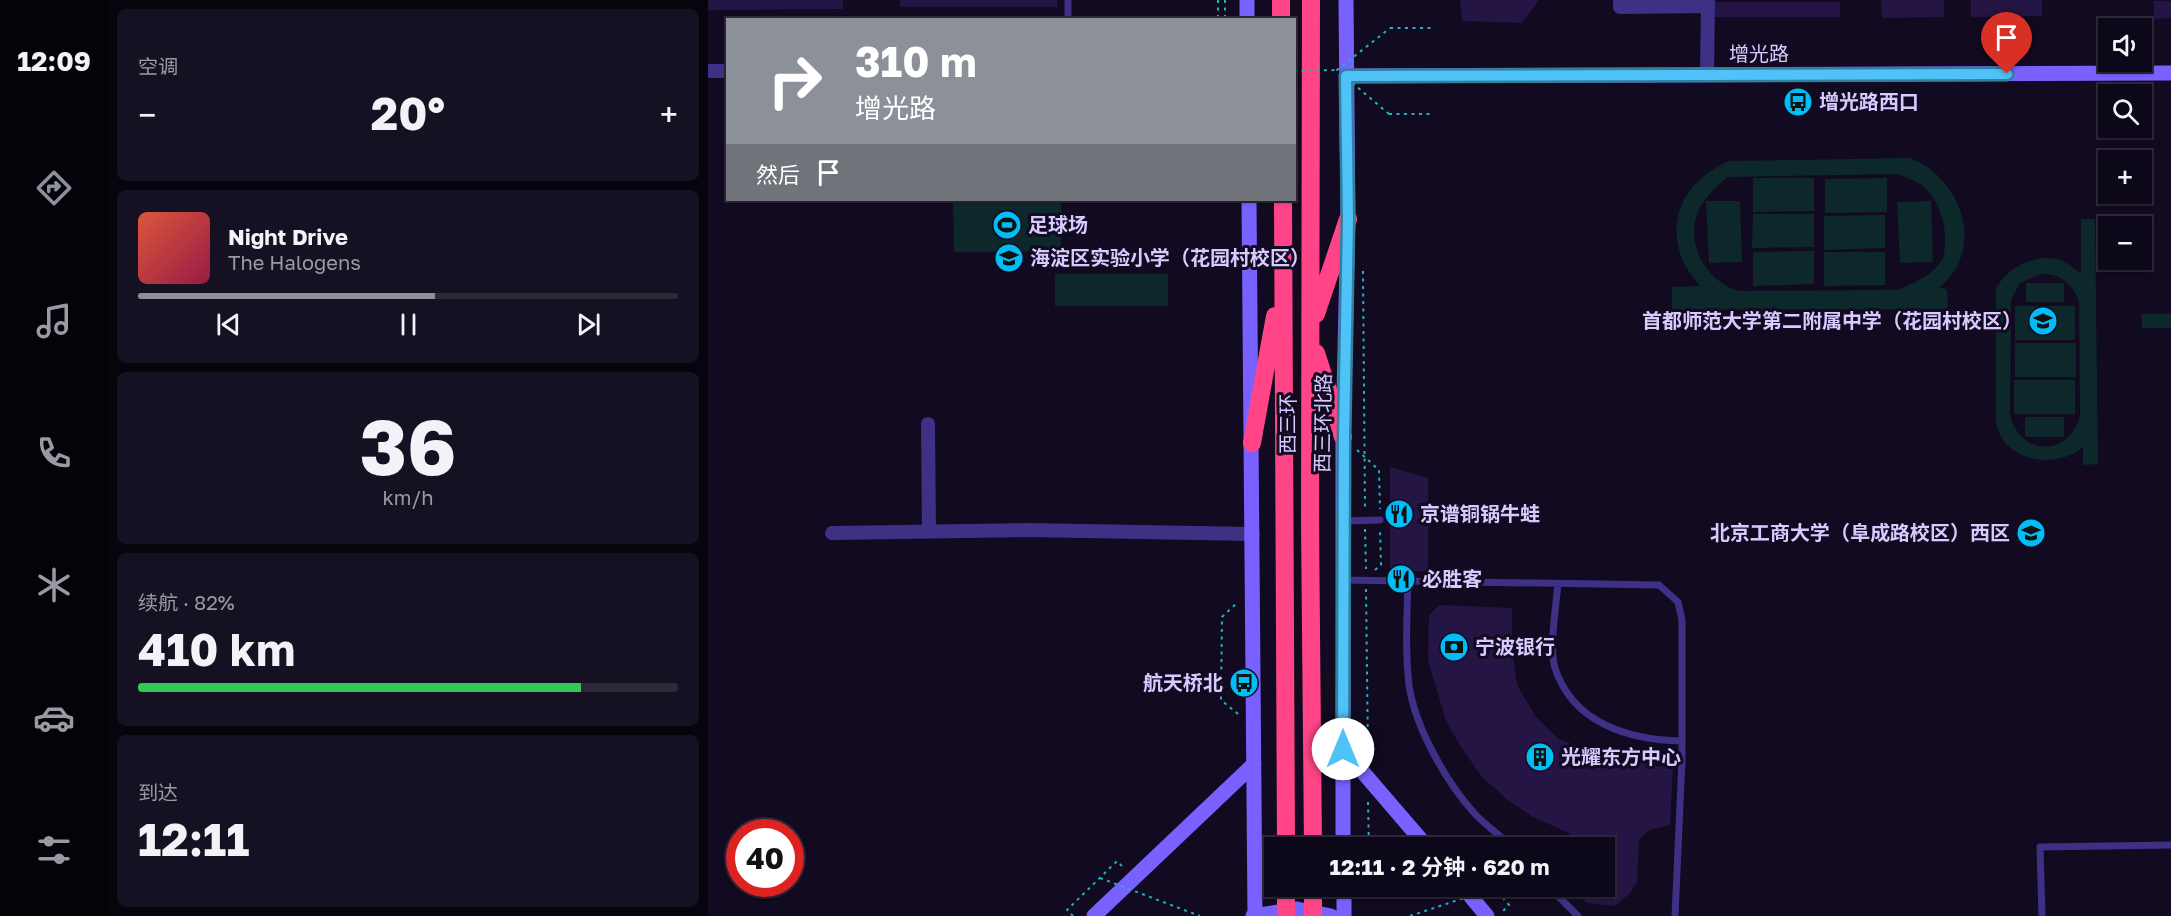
<!DOCTYPE html>
<html lang="zh">
<head>
<meta charset="utf-8">
<style>
	:root { --surface:#0d0819; --page:#161122; --text:#f1f3f6; --muted:#9a9aa2; --line:#2d2938; --accent:#8c9099 }
	body { margin:0; font-family:"Golos Text","Noto Sans SC",sans-serif; background:var(--page); color:var(--text); height:100vh; display:flex; flex-direction:column; font-size:22px; white-space:nowrap }
	* { box-sizing:border-box; margin:0 }
	p { font-size:20px; color:var(--muted) }
	.icon { flex:none; width:33px; height:33px; fill:none; stroke:currentColor; stroke-width:2; stroke-linecap:round; stroke-linejoin:round }
	.map { position:relative; flex:1; overflow:hidden }
	.drawer { display:flex; flex-direction:column; gap:9px; padding:9px; background:#07040e; width:600px }
	.drawer>* { flex:none }
	.guide { position:absolute; left:18px; top:18px; width:570px; height:183px; border-radius:0px; box-shadow:0 2px 4px #0004,0 0 0 2px var(--line); background:#8c9099; color:#fff; overflow:hidden }
	.buttons { position:absolute; left:1390px; top:18px; display:grid; gap:12px }
	.buttons a { display:grid; place-items:center; width:54px; height:54px; border-radius:0px; background:var(--surface); box-shadow:0 2px 4px #0004,0 0 0 2px var(--line); font-size:30px }
	.speed { position:absolute; left:18px; top:819px; display:flex; gap:12px; font-size:30px; font-weight:700; text-align:center }
	.speed>* { display:grid; place-content:center; width:78px; height:78px; border-radius:50%; background:var(--surface); box-shadow:0 2px 4px #0004,0 0 0 2px var(--line); line-height:1 }
	.speed .limit { border:9px solid #d22; background:#fff; color:#111 }
	.pin { position:absolute; display:grid; place-items:center; width:51px; height:51px; color:#fff; margin:-62px -26px; border-radius:50% 50% 50% 0; rotate:-45deg; box-shadow:0 0 6px #0007 }
	.pin .icon { rotate:45deg }
	.me { position:absolute; width:66px; margin:-33px; rotate:0deg; stroke-linejoin:round; filter:drop-shadow(0 0 4px #0008) }
	.turn { display:flex; align-items:center; gap:21px; height:126px; padding:0 30px; font-size:27px }
	.turn .icon { width:78px; height:78px; stroke-width:2.5 }
	.turn b { display:block; font-size:42px; line-height:51px }
	.then { display:flex; align-items:center; height:57px; padding:0 30px; background:#0003; gap:12px; font-size:22px }
	.big { font-size:45px; font-weight:700; line-height:1.1 }
	.drawer .card { flex:1; display:flex; flex-direction:column; justify-content:center; gap:9px; min-width:0; padding:0 21px; border-radius:9px; background:var(--page) }
	.drawer .dial { align-items:center; gap:0 }
	.dial b { font-size:78px; line-height:1 }
	.song { display:flex; align-items:center; gap:18px }
	.cover { width:72px; height:72px; border-radius:9px; background:linear-gradient(135deg,hsl(10 70% 55%),hsl(340 70% 35%)) }
	.played { height:6px; border-radius:3px; background:linear-gradient(90deg,var(--accent) 55%,var(--line) 55%) }
	.keys { display:flex; justify-content:space-around; direction:ltr }
	.heat { display:flex; justify-content:space-between; align-items:center; font-size:33px; direction:ltr }
	.charge { height:9px; border-radius:4px; background:linear-gradient(90deg,#34c759 82%,var(--line) 0) }
	.trip { position:absolute; left:556px; top:837px; width:351px; height:60px; border-radius:0px; background:var(--surface); box-shadow:0 2px 4px #0004,0 0 0 2px var(--line); font-weight:700; line-height:60px; text-align:center }
	main { display:flex; flex:1; min-height:0 }
	.tabs { display:flex; flex-direction:column; width:108px; justify-content:space-around; align-items:center; background:#05030a; color:var(--muted) }
	.tabs .icon { width:42px; height:42px }
	.tabs .current { color:var(--accent) }
	.tabs b { font-size:27px; color:var(--text) }
	.map>svg:first-child { display:block }
	.green { fill:#0d282b; fill-rule:evenodd }
	.building { fill:#241544 }
	.lines { fill:none; stroke-linecap:round; stroke-linejoin:round }
	.path { stroke:#21b2bc; stroke-width:2; stroke-dasharray:3 4.5; stroke-linecap:butt }
	.lane { stroke:#3e3085; stroke-width:7 }
	.street { stroke:#3e3085; stroke-width:14 }
	.secondary { stroke:#7961ff; stroke-width:15 }
	.highway { stroke:#ff4587; stroke-width:18 }
	.path-bridge { stroke:#21b2bc; stroke-width:2; stroke-dasharray:3 4.5; stroke-linecap:butt }
	.highway-bridge { stroke:#ff4587; stroke-width:18 }
	.route-casing { stroke:#337fa1; stroke-width:15 }
	.route { stroke:#4fc3f7; stroke-width:10 }
	.labels { text-anchor:middle; stroke-width:6; stroke-linejoin:round; paint-order:stroke }
	.street-label { font-size:20px; fill:#d7caff; stroke:#110a21 }
	.poi-label { font-size:20px; font-weight:bold; fill:#d7caff; stroke:#110a21; text-anchor:start }
</style>
</head>
<body>
<main>
<nav class="tabs">
<b>12:09</b>
<svg class="icon current" aria-label="directions" viewBox="0 0 24 24"><path d="M12 3l9 9-9 9-9-9zM9 14v-3h6M13 9l2 2-2 2"/></svg>
<svg class="icon" aria-label="music" viewBox="0 0 24 24"><path d="M9 18V5l10-2v13"/><circle cx="6" cy="18" r="3"/><circle cx="16" cy="16" r="3"/></svg>
<svg class="icon" aria-label="phone" viewBox="0 0 24 24"><path d="M5 4h4l2 5-3 2q2 4 5 5l2-3 5 2v4C11 20 4 13 5 4z"/></svg>
<svg class="icon" aria-label="climate" viewBox="0 0 24 24"><path d="M12 3v18M4 7l16 10M4 17L20 7"/></svg>
<svg class="icon" aria-label="car" viewBox="0 0 24 24"><path d="M5 17H2v-5l4-1 3-4h7l3 4 3 1v5h-3M9 17h6M6 11h13"/><circle cx="7" cy="17" r="2"/><circle cx="17" cy="17" r="2"/></svg>
<svg class="icon" aria-label="filters" viewBox="0 0 24 24"><path d="M4 7h16M4 17h16"/><circle cx="9" cy="7" r="2"/><circle cx="15" cy="17" r="2"/></svg>
</nav>
<section class="drawer">
<div class="card"><p>空调</p>
<div class="heat"><a>−</a><b class="big">20°</b><a>+</a></div>
</div>
<div class="card">
<div class="song"><i class="cover"></i><div><b>Night Drive</b><p>The Halogens</p></div></div>
<div class="played"></div>
<div class="keys"><svg class="icon" aria-label="previous" viewBox="0 0 24 24"><path d="M18 5L8 12l10 7zM5 5v14"/></svg><svg class="icon" aria-label="pause" viewBox="0 0 24 24"><path d="M8 5v14M16 5v14"/></svg><svg class="icon" aria-label="next" viewBox="0 0 24 24"><path d="M6 5l10 7-10 7zM19 5v14"/></svg></div>
</div>
<div class="card dial"><b>36</b><p>km/h</p></div>
<div class="card"><p>续航 · 82%</p><b class="big">410 km</b><div class="charge"></div></div>
<div class="card"><p>到达</p><b class="big">12:11</b></div>
</section>
<div class="map">
<svg width="1463" height="916" viewBox="0 0 1463 916">
	<rect width="100%" height="100%" fill="#110a21"/>
	<path class="green" d="M 1202,158 C 1255,179 1278,249 1231,288 L 1239,289 L 1240,309 L 964,310 L 964,287 L 992,286 C 986,278 978,269 974,259 C 957,215 981,178 1021,161 ZM 1189,174 C 1198,178 1211,181 1218,189 C 1232,204 1238,223 1237,244 C 1236,248 1237,254 1235,258 C 1227,274 1206,283 1190,290 L 1031,291 C 1025,289 1019,287 1014,283 C 989,266 977,231 994,204 C 1000,194 1011,185 1019,177 Z
		M 1045,178 L 1106,178 L 1106,211 L 1045,212 Z
		M 1179,178 L 1179,212 L 1117,213 L 1117,179 Z
		M 245,200 L 353,200 L 353,251 L 246,252 Z
		M 998,201 L 1032,201 L 1034,262 L 1001,263 Z
		M 1223,201 L 1225,262 L 1192,263 L 1189,202 Z
		M 1045,214 L 1106,214 L 1106,247 L 1044,248 Z
		M 1177,215 L 1177,248 L 1116,250 L 1116,216 Z
		M 1373,219 L 1387,219 L 1390,464 L 1375,465 L 1375,447 C 1347,471 1293,461 1288,421 L 1288,288 C 1299,268 1326,254 1349,259 C 1359,262 1366,268 1373,274 ZM 1332,274 C 1352,273 1366,284 1371,303 L 1372,415 C 1363,457 1312,457 1302,415 L 1303,300 L 1312,283 Z
		M 1106,251 L 1106,284 L 1045,286 L 1045,252 Z
		M 1116,252 L 1177,252 L 1177,285 L 1116,286 Z
		M 347,274 L 460,274 L 460,306 L 347,306 Z
		M 1318,283 L 1356,283 L 1356,302 L 1318,302 Z
		M 1307,306 L 1367,306 L 1367,340 L 1307,340 Z
		M 1433,314 L 1463,314 L 1463,328 L 1434,328 Z
		M 1307,343 L 1368,343 L 1368,377 L 1307,377 Z
		M 1306,380 L 1367,380 L 1367,414 L 1306,414 Z
		M 1317,417 L 1356,417 L 1356,437 L 1317,437 Z"/>
	<path class="building" d="M 0,0 L 135,0 L 135,9 L 0,10 Z
		M 192,0 L 349,0 L 349,7 L 192,7 Z
		M 752,0 L 831,0 L 814,23 L 754,21 Z
		M 1173,0 L 1236,0 L 1236,17 L 1174,18 Z
		M 1263,0 L 1334,0 L 1334,16 L 1263,17 Z
		M 1446,1 L 1463,1 L 1463,18 L 1446,19 Z
		M 1007,2 L 1132,2 L 1132,17 L 1007,17 Z
		M 682,467 L 720,478 L 720,571 L 682,572 Z
		M 731,605 L 804,608 L 804,649 L 809,685 L 828,717 L 851,739 L 888,754 L 949,766 L 965,767 L 962,825 L 941,830 L 931,839 L 929,882 L 922,893 L 907,906 L 879,903 L 864,888 L 864,886 L 897,886 L 897,848 L 862,848 L 861,833 L 825,817 L 801,801 L 774,777 L 753,747 L 738,721 L 720,660 L 721,615 Z"/>
	<g class="lines">
		<path class="path" d="M 510,0 L 510,20
			M 517,0 L 517,20
			M 682,28 L 724,28
			M 681,114 L 724,114
			M 655,271 L 657,509
			M 649,450 L 671,470 L 672,509
			M 657,529 L 658,569
			M 667,570 L 673,565 L 672,530
			M 658,589 L 660,755
			M 530,714 L 513,700 L 514,617 L 530,602
			M 660,802 L 661,848
			M 661,886 L 661,889
			M 785,886 L 801,905 L 793,913
			M 365,916 L 359,910 L 409,861 L 415,867"/>
		<path class="lane" d="M 360,20 L 360,0
			M 635,521 L 672,520
			M 635,580 L 951,585 L 970,602 L 974,620 L 974,760 L 967,916
			M 700,580 C 699,615 697,650 701,685 C 707,727 738,782 767,814 C 778,826 793,835 804,848
			M 850,584 C 848,605 841,649 847,668 C 865,724 922,740 974,741
			M 840,886 L 870,916
			M 1334,916 L 1332,847 L 1463,845"/>
		<path class="street" d="M 912,0 L 912,7 L 1000,6
			M 0,71 L 20,71
			M 999,75 L 1000,0
			M 220,424 L 221,532
			M 124,533 L 319,530 L 545,534"/>
		<path class="secondary" d="M 539,0 L 539,20
			M 638,76 L 1463,73
			M 541,200 L 547,915
			M 635,749 L 720,848
			M 635,848 L 635,437 L 640,219 L 638,0
			M 636,886 L 636,916
			M 754,886 L 779,916
			M 386,916 L 546,764
			M 545,916 L 589,909 L 623,916"/>
		<path class="highway" d="M 573,0 L 573,20
			M 603,0 L 602,522 L 605,848
			M 575,200 L 578,848
			M 608,314 L 640,219
			M 608,353 L 635,437
			M 544,443 L 567,316"/>
		<path class="path-bridge" d="M 586,71 L 629,70
			M 681,114 L 629,70 L 682,28
			M 392,878 L 492,916
			M 702,916 L 786,888"/>
		<path class="highway-bridge" d="M 578,886 L 578,916
			M 605,886 L 605,916"/>
	</g>
	<g class="lines">
		<g class="route-casing">
			<path id="route" d="M 635,749 L 636,437 L 640,219 L 638,76 L 1299,74"/>
		</g>
		<use href="#route" class="route"/>
	</g>
	<defs>
		<g id="bus-disc" transform="scale(1.5)"><circle r="9.5" fill="#00bef5" stroke="#110a21"/><path d="M-5-6H5V4H4V6H2V4H-2V6H-4V4H-5ZM-3.5-4V0h7V-4ZM-3.5 1.2v1.5H-2V1.2ZM2 1.2v1.5H3.5V1.2Z" fill="#111"/></g>
		<g id="stadium-disc" transform="scale(1.5)"><circle r="9.5" fill="#00bef5" stroke="#110a21"/><path d="M0-5a6.5 5 0 1 0 0 10a6.5 5 0 1 0 0-10ZM-3.5-1.8h7v3.6h-7Z" fill="#111"/></g>
		<g id="school-disc" transform="scale(1.5)"><circle r="9.5" fill="#00bef5" stroke="#110a21"/><path d="M0-5L7-2L0 1L-7-2ZM-4 1L0 2.5L4 1V4Q0 6-4 4Z" fill="#111"/></g>
		<g id="restaurant-disc" transform="scale(1.5)"><circle r="9.5" fill="#00bef5" stroke="#110a21"/><path d="M-5-6h1v4h1v-4h1v4h1v-4h1v5L-1.5 .5V6h-2V.5L-5-1ZM5-6V6H3V1.5H1.5Q1.5-4 5-6Z" fill="#111"/></g>
		<g id="university-disc" transform="scale(1.5)"><circle r="9.5" fill="#00bef5" stroke="#110a21"/><path d="M0-5L7-2L0 1L-7-2ZM-4 1L0 2.5L4 1V4Q0 6-4 4Z" fill="#111"/></g>
		<g id="bank-disc" transform="scale(1.5)"><circle r="9.5" fill="#00bef5" stroke="#110a21"/><path d="M-6-4H6V4H-6ZM0-2.3a2.3 2.3 0 1 0 0 4.6a2.3 2.3 0 1 0 0-4.6Z" fill="#111"/></g>
		<g id="building-disc" transform="scale(1.5)"><circle r="9.5" fill="#00bef5" stroke="#110a21"/><path d="M-4-6H4V6H1V3H-1V6H-4ZM-2.5-4.3h1.7v1.8h-1.7ZM.8-4.3h1.7v1.8H.8ZM-2.5-1h1.7V.8h-1.7ZM.8-1h1.7V.8H.8Z" fill="#111"/></g>
	</defs>
	<g fill-rule="evenodd">
		<use href="#bus-disc" x="1090" y="102"/>
		<use href="#stadium-disc" x="299" y="225"/>
		<use href="#school-disc" x="301" y="258"/>
		<use href="#school-disc" x="1335" y="321"/>
		<use href="#restaurant-disc" x="691" y="514"/>
		<use href="#university-disc" x="1323" y="533"/>
		<use href="#restaurant-disc" x="693" y="579"/>
		<use href="#bank-disc" x="746" y="647"/>
		<use href="#bus-disc" x="536" y="683"/>
		<use href="#building-disc" x="832" y="757"/>
	</g>
	<g class="labels">
		<g class="street-label">
			<text x="1051" y="61">增光路</text>
			<text transform="translate(615 423) rotate(-89)" y="7">西三环北路</text>
			<text transform="translate(580 424) rotate(-90)" y="7">西三环</text>
		</g>
		<g class="poi-label">
			<text x="1111" y="109">增光路西口</text>
			<text x="320" y="232">足球场</text>
			<text x="322" y="265">海淀区实验小学（花园村校区）</text>
			<text x="1314" y="328" text-anchor="end">首都师范大学第二附属中学（花园村校区）</text>
			<text x="712" y="521">京谱铜锅牛蛙</text>
			<text x="1302" y="540" text-anchor="end">北京工商大学（阜成路校区）西区</text>
			<text x="714" y="586">必胜客</text>
			<text x="767" y="654">宁波银行</text>
			<text x="515" y="690" text-anchor="end">航天桥北</text>
			<text x="853" y="764">光耀东方中心</text>
		</g>
	</g>
</svg>
<div class="buttons">
<a><svg class="icon" aria-label="sound" viewBox="0 0 24 24"><path d="M4 9h4l5-4v14l-5-4H4zM17 9q2 3 0 6"/></svg></a>
<a><svg class="icon" aria-label="search" viewBox="0 0 24 24"><circle cx="10" cy="10" r="6"/><path d="M15 15l6 6"/></svg></a>
<a>+</a>
<a>−</a>
</div>
<div class="speed"><div class="limit">40</div></div>
<div class="pin" style="left:1299px;top:74px;background:#d93025"><svg class="icon" aria-label="arrive" viewBox="0 0 24 24"><path d="M6 21V4h12l-3 4 3 4H6"/></svg></div>
<svg class="me" style="left:635px;top:749px" viewBox="-20 -20 40 40"><circle r="19" fill="#fff"/><path d="M0-13L10 11 0 6-10 11z" fill="#4fc3f7"/></svg>
<div class="trip">12:11 · 2 分钟 · 620 m</div>
<div class="guide">
<div class="turn"><svg class="icon" aria-label="right" viewBox="0 0 24 24"><path d="M7 20v-9h11M14 6l5 5-5 5"/></svg><div><b>310 m</b>增光路</div></div>
<div class="then">然后<svg class="icon" aria-label="arrive" viewBox="0 0 24 24"><path d="M6 21V4h12l-3 4 3 4H6"/></svg></div>
</div>
</div>
</main>
</body>
</html>
